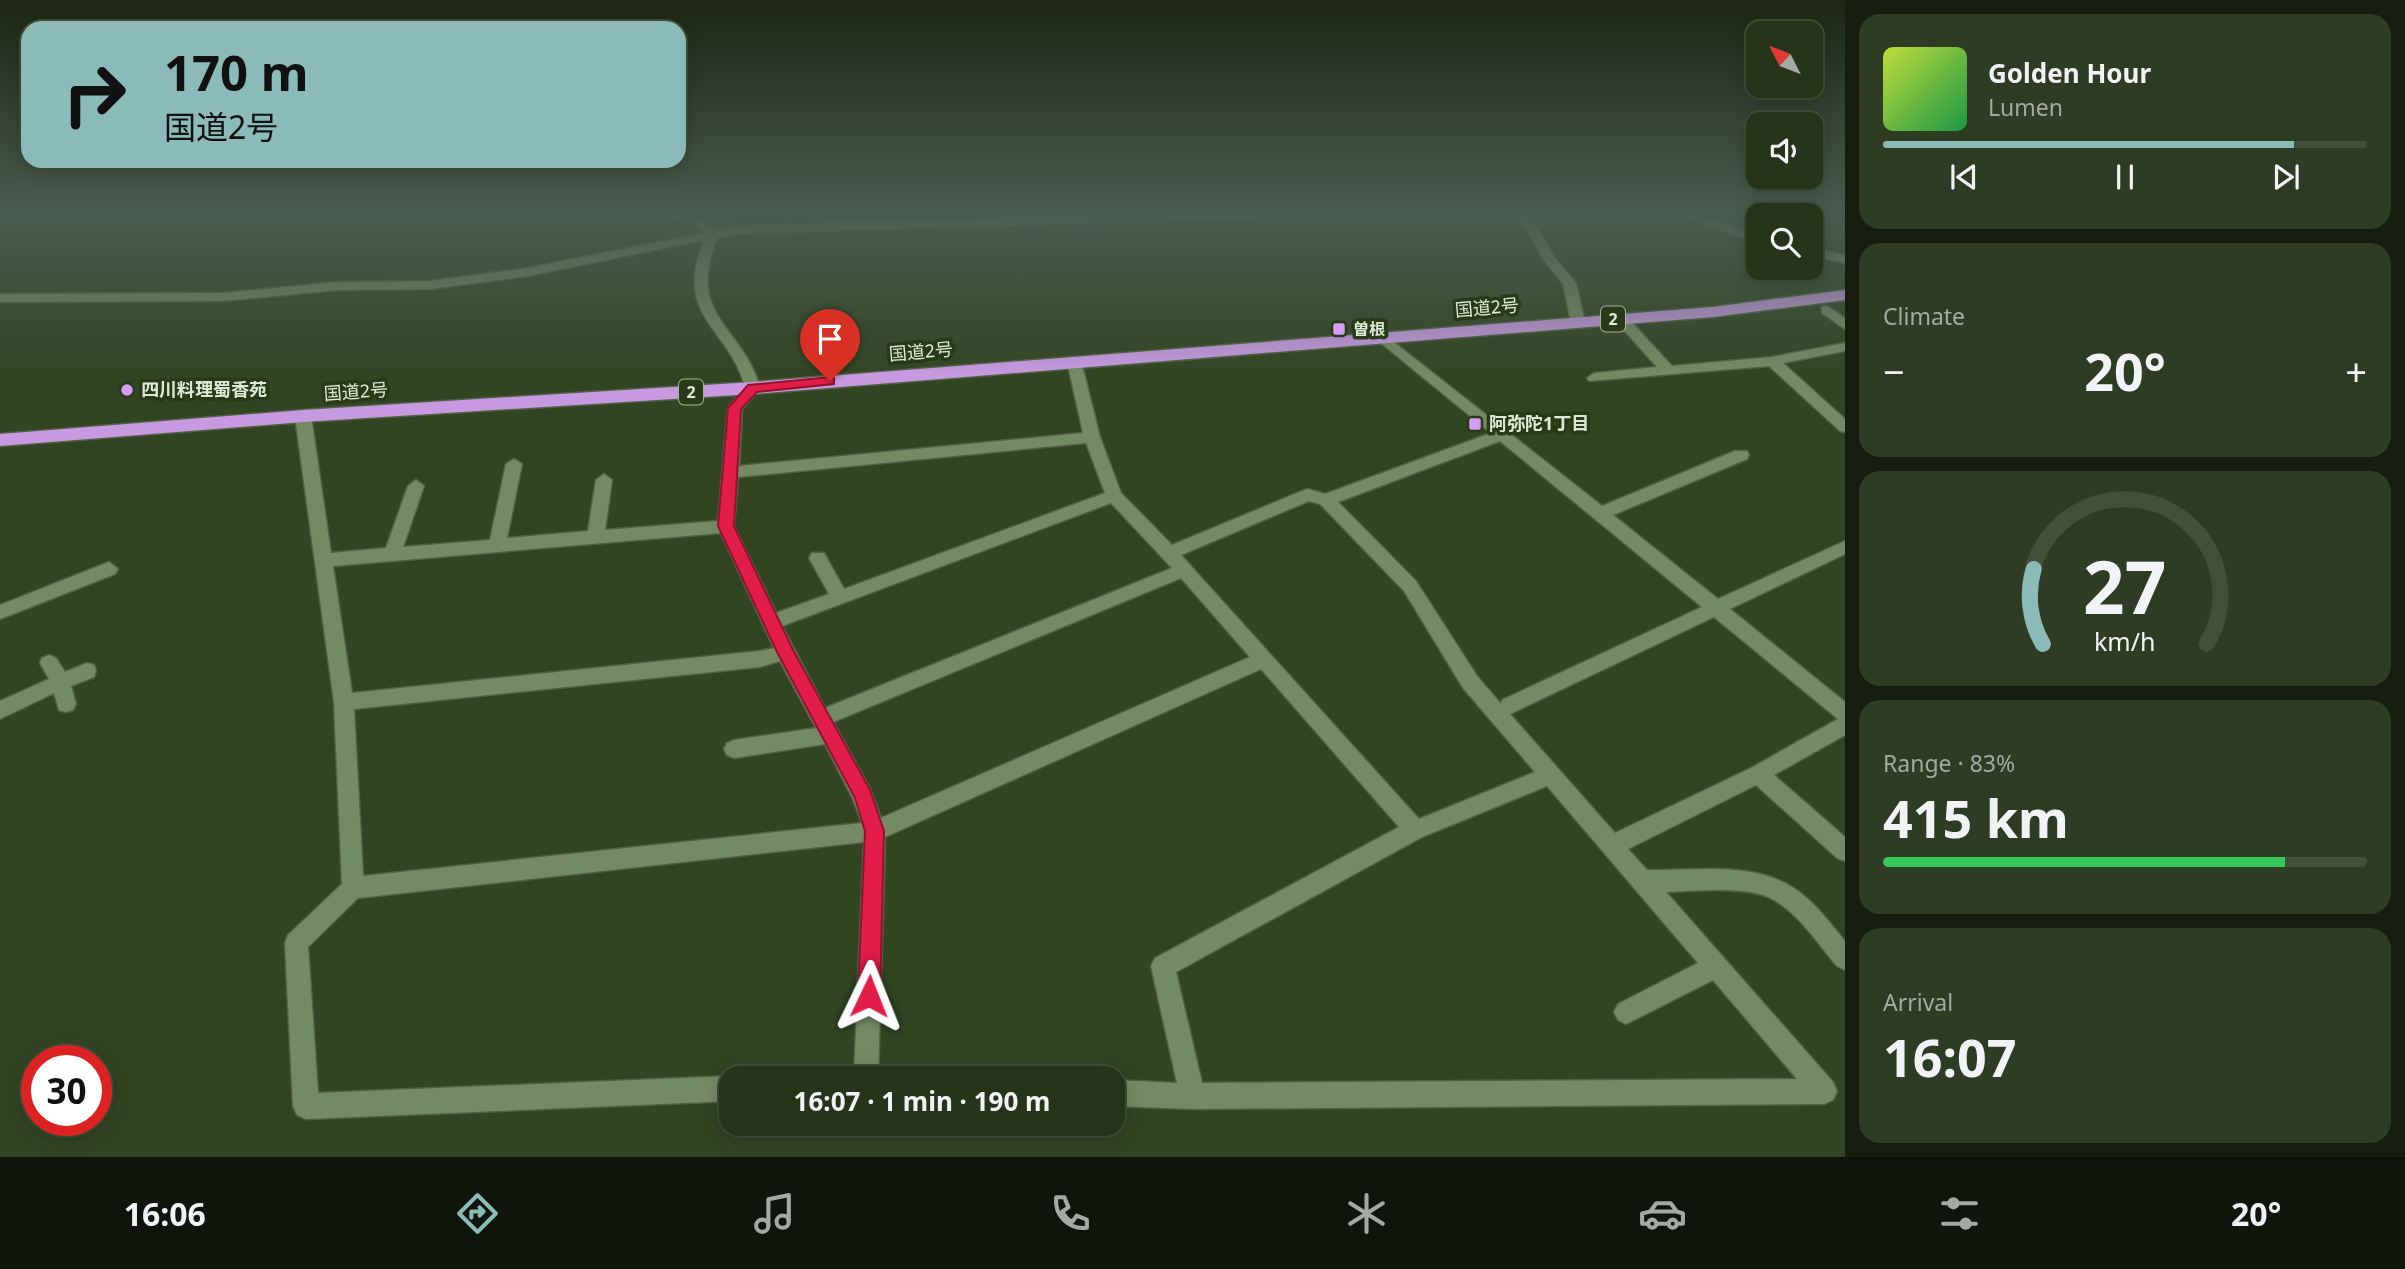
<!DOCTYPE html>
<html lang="en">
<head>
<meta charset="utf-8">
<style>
	:root { --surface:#26341a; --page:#2e3c23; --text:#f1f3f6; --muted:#a4aaa2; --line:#424f39; --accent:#8bbbb9 }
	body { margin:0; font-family:"Noto Sans","Noto Sans JP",sans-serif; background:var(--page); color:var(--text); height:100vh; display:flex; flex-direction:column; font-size:26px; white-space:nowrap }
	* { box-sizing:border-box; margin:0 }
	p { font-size:23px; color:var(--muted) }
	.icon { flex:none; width:38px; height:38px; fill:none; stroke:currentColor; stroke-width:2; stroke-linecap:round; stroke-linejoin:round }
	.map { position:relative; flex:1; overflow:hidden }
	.details { display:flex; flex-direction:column; gap:14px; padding:14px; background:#151d0e; width:560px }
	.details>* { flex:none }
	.hud { position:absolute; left:21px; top:21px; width:665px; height:147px; border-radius:21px; box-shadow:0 4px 18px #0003,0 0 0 2px var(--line); background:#8bbbb9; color:#111; overflow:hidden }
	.needle { width:46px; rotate:312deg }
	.fabs { position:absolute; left:1746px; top:21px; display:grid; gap:14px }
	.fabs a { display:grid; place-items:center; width:77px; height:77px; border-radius:14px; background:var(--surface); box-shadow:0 4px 18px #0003,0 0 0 2px var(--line); font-size:35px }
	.speed { position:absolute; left:21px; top:1045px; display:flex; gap:14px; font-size:35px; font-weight:700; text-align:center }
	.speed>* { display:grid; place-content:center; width:91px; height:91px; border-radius:50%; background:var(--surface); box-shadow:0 4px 18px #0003,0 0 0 2px var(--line); line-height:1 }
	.speed .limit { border:10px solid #d22; background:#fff; color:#111 }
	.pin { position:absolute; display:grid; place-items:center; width:60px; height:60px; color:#fff; margin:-72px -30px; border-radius:50% 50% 50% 0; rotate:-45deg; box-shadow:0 0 7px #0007 }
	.pin .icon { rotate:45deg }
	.me { position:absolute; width:77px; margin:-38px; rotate:2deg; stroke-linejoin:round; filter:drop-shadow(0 0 5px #0008) }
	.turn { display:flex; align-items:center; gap:24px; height:147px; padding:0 28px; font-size:32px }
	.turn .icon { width:91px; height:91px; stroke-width:2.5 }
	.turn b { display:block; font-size:49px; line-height:60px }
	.big { font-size:52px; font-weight:700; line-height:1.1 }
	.details .widget { flex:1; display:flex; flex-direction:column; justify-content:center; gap:10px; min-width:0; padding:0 24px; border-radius:21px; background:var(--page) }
	.details .dial { align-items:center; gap:0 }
	.dial svg { height:182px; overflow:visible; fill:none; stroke:var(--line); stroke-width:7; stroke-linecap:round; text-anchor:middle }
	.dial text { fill:var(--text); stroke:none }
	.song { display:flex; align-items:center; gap:21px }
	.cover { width:84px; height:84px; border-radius:10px; background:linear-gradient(135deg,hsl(70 70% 55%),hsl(140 70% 35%)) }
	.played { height:7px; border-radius:4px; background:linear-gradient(90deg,var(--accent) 85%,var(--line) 85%) }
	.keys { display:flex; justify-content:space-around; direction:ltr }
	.heat { display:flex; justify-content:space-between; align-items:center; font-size:38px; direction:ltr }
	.charge { height:10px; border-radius:5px; background:linear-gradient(90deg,#34c759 83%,var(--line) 0) }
	.trip { position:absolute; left:719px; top:1066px; width:406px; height:70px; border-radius:21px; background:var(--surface); box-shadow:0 4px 18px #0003,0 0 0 2px var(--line); font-weight:700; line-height:70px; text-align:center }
	.menu { display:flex; height:112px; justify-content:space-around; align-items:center; background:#0f150a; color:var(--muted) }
	.menu .icon { width:49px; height:49px }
	.menu .selected { color:var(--accent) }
	.menu b { font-size:32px; color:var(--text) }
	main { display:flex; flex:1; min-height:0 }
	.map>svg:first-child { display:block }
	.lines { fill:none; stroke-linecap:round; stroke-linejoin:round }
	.minor-casing { stroke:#506042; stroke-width:3 }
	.highway-casing { stroke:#506042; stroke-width:3 }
	.minor { fill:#748a64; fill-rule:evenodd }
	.highway { fill:#c799e1; fill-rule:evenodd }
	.route { fill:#e11d48; stroke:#92132f; stroke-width:2 }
	.poi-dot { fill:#d79bf9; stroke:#283a18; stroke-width:2.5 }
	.labels { text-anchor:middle; stroke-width:7; stroke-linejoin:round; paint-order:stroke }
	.shield { fill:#283a18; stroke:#a7b49c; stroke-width:2 }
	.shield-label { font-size:16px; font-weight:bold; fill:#dde9d5 }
	.far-poi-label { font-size:16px; font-weight:bold; fill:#dde9d5; stroke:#283a18; text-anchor:start }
	.street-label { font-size:18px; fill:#dde9d5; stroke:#283a18 }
	.poi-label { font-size:18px; font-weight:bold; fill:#dde9d5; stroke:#283a18; text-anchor:start }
</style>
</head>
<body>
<main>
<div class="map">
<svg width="1845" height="1157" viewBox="0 0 1845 1157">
	<rect width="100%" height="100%" fill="#324523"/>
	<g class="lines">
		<g class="minor-casing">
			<path id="minor" d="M 651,212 C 675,211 699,212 715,231 L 741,225 L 1206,212 L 1327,212 L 1321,216 L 741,233 L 717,238 C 685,318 743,325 760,388 L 742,409 L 739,466 L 1083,433 L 1067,361 L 1074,357 L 1081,361 L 1100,437 L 1121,493 L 1172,545 L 1302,491 L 1308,489 L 1325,494 L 1491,433 L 1376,339 L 1376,333 L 1381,332 L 1602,506 L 1735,451 L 1747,451 L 1749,455 L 1747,459 L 1613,515 L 1718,599 L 1845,541 L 1845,554 L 1730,609 L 1845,702 L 1845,735 L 1774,775 L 1845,837 L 1845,861 L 1837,858 L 1756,785 L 1628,849 L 1647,870 C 1692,871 1751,861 1792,887 C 1813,900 1829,922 1845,941 L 1845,970 L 1837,966 C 1817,943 1797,910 1768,897 C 1742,886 1694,891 1666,892 L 1833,1082 L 1837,1091 L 1833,1100 L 1824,1104 L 1192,1109 L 1113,1106 L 1113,1080 L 1177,1083 L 1151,966 L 1155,958 L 1399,827 L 1261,669 L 885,837 L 878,1078 L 854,1078 L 864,842 L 358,898 L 308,947 L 318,1093 L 732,1076 L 738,1078 L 732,1078 L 732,1101 L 306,1119 L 297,1115 L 293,1106 L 285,943 L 288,935 L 342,884 L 334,702 L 295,416 L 303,411 L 311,416 L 331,553 L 386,548 L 408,486 L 416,480 L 424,486 L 403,547 L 490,540 L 506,464 L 514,459 L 522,464 L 507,538 L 588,531 L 596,480 L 604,474 L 612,480 L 605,530 L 718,521 L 728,408 L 745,387 C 730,328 672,317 704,240 L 528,276 L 430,289 L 338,290 L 221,301 L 0,302 L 0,294 L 221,293 L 338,282 L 430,281 L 528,268 L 704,233 L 696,224 ZM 1500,441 L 1702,607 L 1502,700 L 1501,704 L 1477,676 L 1416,581 L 1338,502 ZM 1086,443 L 1105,493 L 844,589 L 824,553 L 812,553 L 809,558 L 829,594 L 776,613 L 734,526 L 738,477 ZM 1309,501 L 1320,504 L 1404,591 L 1463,688 L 1535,772 L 1419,819 L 1181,555 ZM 1111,503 L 1172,568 L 825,708 L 782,626 ZM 721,533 L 774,648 L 760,651 L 352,693 L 333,566 ZM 1181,578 L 1250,657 L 881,818 L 870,789 L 833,722 ZM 1714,617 L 1838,719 L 1751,768 L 1615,833 L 1510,714 ZM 780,661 L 816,728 L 734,740 L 727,743 L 724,749 L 727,755 L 734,758 L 825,744 L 853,799 L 862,823 L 363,876 L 354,709 L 760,667 ZM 1547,786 L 1698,963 L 1618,1004 L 1614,1012 L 1618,1020 L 1626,1024 L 1634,1020 L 1713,980 L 1797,1079 L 1202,1083 L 1176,972 L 1422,837 Z
				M 1516,212 L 1528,212 L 1555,258 L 1576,283 L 1585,322 L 1583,325 L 1573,325 L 1571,322 L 1563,284 L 1544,260 Z
				M 1670,212 L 1687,212 L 1759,235 L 1759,243 Z
				M 1811,248 L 1845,255 L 1845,263 L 1811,256 Z
				M 1827,306 L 1845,318 L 1845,329 L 1822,313 L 1822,307 Z
				M 1621,315 L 1626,316 L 1672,366 L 1772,357 L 1845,343 L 1845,351 L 1783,363 L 1845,419 L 1845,432 L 1840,431 L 1769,366 L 1589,381 L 1587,378 L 1594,373 L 1657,367 L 1614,319 Z
				M 109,562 L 118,569 L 115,574 L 0,619 L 0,605 Z
				M 49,655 L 56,658 L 65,672 L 87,663 L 94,665 L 96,671 L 94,677 L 71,686 L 76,704 L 73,710 L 66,712 L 59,710 L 54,693 L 0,719 L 0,701 L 49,679 L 40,663 L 42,658 Z"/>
		</g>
		<g class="highway-casing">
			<path id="highway" d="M 1845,290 L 1845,300 L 1713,317 L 753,394 L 303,422 L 0,446 L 0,434 L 303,410 L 753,382 L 1713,307 Z"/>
		</g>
		<use href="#minor" class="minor"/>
		<use href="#highway" class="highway"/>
	</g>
	<linearGradient id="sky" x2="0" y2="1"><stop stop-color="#1c2613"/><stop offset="0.57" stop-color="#495c50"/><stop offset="1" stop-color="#495c50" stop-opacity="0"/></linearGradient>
	<rect width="1845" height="374" fill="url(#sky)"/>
	<path class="route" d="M 830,377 L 834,378 L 834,384 L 757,392 L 741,409 L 734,526 L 793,650 L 870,790 L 884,831 L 880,996 L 876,1003 L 869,1006 L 861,1003 L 858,996 L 865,831 L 855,798 L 777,652 L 718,526 L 728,408 L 748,385 Z"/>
	<g class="poi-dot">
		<rect x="1332" y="322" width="14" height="14" rx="3.5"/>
		<circle cx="127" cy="390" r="7"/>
		<rect x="1468" y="417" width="14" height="14" rx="3.5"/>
	</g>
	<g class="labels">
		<g class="shield">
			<rect x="1601" y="306.5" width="24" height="25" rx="5"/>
			<rect x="679" y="379.5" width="24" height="25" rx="5"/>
		</g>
		<g class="shield-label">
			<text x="1613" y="325">2</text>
			<text x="691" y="398">2</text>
		</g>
		<g class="far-poi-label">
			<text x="1353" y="335">曽根</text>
		</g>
		<g class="street-label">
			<text transform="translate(1487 308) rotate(-5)" y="6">国道2号</text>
			<text transform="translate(921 352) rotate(-5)" y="6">国道2号</text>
			<text transform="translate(356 392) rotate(-4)" y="6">国道2号</text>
		</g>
		<g class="poi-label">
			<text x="141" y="396">四川料理蜀香苑</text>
			<text x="1489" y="430">阿弥陀1丁目</text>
		</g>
	</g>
</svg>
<div class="fabs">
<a><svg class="needle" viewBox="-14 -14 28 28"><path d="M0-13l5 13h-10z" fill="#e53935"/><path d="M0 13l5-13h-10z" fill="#a4aaa2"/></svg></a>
<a><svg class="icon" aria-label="sound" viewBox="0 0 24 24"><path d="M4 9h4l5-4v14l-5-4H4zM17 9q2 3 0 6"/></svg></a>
<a><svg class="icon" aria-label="search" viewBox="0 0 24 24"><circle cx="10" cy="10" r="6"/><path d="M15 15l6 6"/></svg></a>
</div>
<div class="speed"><div class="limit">30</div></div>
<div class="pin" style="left:830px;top:381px;background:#d93025"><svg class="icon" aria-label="arrive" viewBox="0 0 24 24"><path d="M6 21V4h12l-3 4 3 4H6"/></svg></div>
<svg class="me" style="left:869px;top:996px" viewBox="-20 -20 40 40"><path d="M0-17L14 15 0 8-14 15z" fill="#e11d48" stroke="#fff" stroke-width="4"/></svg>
<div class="trip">16:07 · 1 min · 190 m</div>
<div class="hud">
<div class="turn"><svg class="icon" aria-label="right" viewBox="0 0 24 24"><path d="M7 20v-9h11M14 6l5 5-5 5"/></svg><div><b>170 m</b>国道2号</div></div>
</div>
</div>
<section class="details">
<div class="widget">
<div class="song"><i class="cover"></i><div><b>Golden Hour</b><p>Lumen</p></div></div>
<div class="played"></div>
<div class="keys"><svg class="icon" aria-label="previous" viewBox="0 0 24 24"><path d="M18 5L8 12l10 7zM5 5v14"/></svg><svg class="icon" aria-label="pause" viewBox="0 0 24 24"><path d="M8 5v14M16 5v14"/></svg><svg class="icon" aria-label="next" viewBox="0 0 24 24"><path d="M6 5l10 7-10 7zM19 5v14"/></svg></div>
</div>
<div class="widget"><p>Climate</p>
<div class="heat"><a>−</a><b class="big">20°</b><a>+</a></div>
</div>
<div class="widget dial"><svg viewBox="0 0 100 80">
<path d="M14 69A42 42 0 1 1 86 69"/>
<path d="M14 69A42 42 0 0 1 10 36" stroke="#8bbbb9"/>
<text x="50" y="56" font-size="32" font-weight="700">27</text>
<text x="50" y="72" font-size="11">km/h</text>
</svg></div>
<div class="widget"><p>Range · 83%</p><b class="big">415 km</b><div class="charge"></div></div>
<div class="widget"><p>Arrival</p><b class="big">16:07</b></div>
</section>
</main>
<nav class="menu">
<b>16:06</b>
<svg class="icon selected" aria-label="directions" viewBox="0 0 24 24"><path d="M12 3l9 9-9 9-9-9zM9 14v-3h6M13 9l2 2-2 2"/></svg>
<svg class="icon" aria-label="music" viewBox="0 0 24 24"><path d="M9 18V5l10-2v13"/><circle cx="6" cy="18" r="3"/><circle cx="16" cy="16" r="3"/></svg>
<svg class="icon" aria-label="phone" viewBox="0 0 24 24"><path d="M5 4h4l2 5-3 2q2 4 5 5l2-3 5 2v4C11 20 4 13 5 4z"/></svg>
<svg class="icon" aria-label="climate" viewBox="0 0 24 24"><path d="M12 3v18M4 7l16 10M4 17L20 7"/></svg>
<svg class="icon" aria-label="car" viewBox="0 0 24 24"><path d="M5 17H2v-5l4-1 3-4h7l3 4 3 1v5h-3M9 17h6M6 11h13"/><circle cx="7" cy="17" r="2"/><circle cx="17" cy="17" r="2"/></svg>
<svg class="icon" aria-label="filters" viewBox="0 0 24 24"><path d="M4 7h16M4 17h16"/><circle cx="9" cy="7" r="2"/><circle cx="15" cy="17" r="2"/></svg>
<b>20°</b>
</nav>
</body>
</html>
